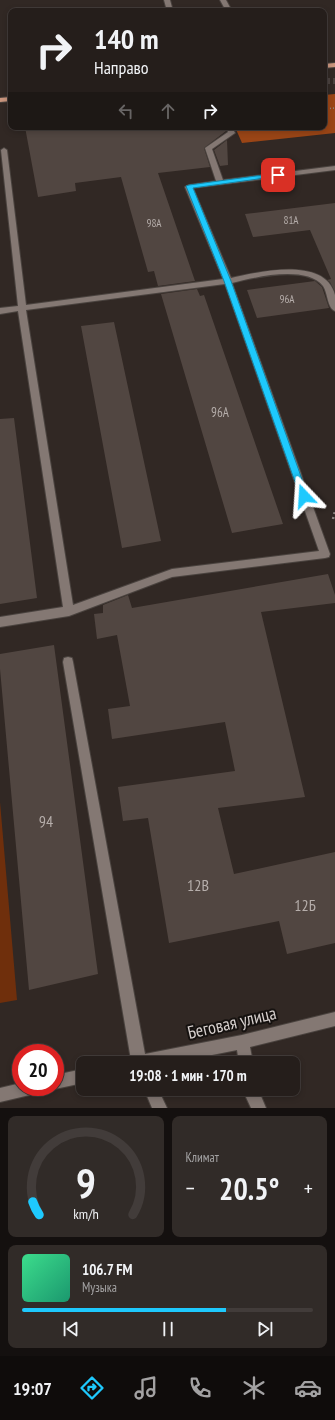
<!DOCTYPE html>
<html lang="ru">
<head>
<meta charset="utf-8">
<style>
	:root { --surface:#251e1b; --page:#312b28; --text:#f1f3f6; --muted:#a3a2a3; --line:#423c3a; --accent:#1ec9fd }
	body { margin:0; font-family:"PT Sans Narrow",sans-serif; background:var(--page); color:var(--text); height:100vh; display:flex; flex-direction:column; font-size:15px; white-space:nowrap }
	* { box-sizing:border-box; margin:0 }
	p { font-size:13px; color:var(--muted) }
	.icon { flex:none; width:22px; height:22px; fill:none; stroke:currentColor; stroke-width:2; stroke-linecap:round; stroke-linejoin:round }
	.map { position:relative; height:1108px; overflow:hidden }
	.sheet { display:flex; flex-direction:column; gap:8px; padding:8px; background:#14100f; flex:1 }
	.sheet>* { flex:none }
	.guide { position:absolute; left:8px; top:8px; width:319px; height:122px; border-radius:8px; box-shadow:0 2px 6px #0003,0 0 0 1px var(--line); background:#251e1b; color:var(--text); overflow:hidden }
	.speed { position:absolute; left:12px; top:1044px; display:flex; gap:8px; font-size:20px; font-weight:700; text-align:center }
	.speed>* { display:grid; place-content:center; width:52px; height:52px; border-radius:50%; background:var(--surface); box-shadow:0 2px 6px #0003,0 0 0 1px var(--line); line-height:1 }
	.speed .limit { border:6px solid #d22; background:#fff; color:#111 }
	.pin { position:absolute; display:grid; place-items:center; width:34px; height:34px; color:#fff; margin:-17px; border-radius:8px; box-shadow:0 2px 6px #0006 }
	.me { position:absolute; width:44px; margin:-22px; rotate:340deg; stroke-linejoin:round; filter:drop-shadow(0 0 3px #0008) }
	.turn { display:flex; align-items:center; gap:14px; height:84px; padding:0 20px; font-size:18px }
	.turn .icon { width:52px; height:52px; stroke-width:2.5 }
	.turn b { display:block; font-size:28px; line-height:34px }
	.lanes { display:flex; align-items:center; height:38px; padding:0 20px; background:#0003; justify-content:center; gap:20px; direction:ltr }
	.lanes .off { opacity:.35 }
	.big { font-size:30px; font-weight:700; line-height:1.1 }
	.sheet .tile { flex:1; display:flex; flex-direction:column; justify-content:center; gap:6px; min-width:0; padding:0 14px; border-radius:8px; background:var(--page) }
	.sheet .dial { align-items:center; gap:0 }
	.dial svg { height:104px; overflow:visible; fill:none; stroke:var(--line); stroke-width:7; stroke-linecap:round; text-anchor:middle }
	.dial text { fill:var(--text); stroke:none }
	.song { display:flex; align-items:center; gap:12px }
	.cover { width:48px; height:48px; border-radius:6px; background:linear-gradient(135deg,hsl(150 70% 55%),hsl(160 70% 35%)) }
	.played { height:4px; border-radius:2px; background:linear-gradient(90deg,var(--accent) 70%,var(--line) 70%) }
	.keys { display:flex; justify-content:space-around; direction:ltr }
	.heat { display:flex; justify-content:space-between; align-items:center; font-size:22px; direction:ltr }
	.sheet .tiles { flex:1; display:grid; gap:8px; grid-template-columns:1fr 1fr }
	.tile:last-child { grid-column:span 2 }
	.trip { position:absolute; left:76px; top:1056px; width:224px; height:40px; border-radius:8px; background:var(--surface); box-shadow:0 2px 6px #0003,0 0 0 1px var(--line); font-weight:700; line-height:40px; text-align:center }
	.tabs { display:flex; height:64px; justify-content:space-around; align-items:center; background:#0f0c0b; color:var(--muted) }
	.tabs .icon { width:28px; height:28px }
	.tabs .active { color:var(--accent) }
	.tabs b { font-size:18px; color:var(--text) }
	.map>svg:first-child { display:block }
	.green { fill:#6f2f0c }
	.forest { fill:#9a4516 }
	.building { fill:#514641 }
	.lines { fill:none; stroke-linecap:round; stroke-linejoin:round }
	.minor-tunnel { stroke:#4a413e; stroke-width:6; stroke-dasharray:6 3; stroke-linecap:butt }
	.minor-casing { stroke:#4a433f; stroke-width:2 }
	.major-casing { stroke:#4a433f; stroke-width:2 }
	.path-far1 { stroke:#8c8481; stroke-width:1.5; stroke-dasharray:1 2; stroke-linecap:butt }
	.path { stroke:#8c8481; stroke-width:2.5; stroke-dasharray:2 3; stroke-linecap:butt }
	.minor { fill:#847873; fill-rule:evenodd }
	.major { fill:#c9957d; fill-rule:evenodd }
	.route { fill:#1ec9fd; stroke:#1483a4 }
	.labels { text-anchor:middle; stroke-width:4; stroke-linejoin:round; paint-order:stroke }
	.far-number-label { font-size:11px; fill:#b6aeab }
	.number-label { font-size:13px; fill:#b6aeab }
	.near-number-label { font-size:16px; fill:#b6aeab }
	.near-street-label { font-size:18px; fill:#d7d0ce; stroke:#161210 }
</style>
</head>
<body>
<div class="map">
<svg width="335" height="1108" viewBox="0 0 335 1108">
	<rect width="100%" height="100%" fill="#312824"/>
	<path class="green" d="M 0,802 L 17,1000 L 0,1003 Z"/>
	<path class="forest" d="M 335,94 L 335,133 L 242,143 L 235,127 L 324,127 L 324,95 Z"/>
	<path class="building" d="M 25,127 L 225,127 L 226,131 L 204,148 L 210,167 L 158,173 L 195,281 L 158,286 L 154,271 L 148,272 L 121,177 L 75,183 L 76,191 L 38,197 Z
		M 227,140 L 228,165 L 220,166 L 214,150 Z
		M 335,203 L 335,292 L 330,282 L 327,280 L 331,279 L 310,230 L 253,237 L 245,214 Z
		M 315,281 L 322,287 L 329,308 L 257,318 L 247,290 Z
		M 197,289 L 200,296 L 204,295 L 283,524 L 232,533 L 161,294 Z
		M 114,322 L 161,541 L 122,548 L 81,326 Z
		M 14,418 L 37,598 L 0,604 L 0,419 Z
		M 328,574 L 335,595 L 335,603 L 261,612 L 305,797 L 218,808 L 234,874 L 335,852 L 335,943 L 287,954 L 279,921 L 169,943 L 148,818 L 123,821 L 118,787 L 235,771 L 225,722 L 112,739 L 108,709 L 130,706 L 117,635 L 97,639 L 94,614 L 103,613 L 103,605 L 128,595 L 132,608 Z
		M 54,645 L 98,974 L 29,990 L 0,669 L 0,654 Z"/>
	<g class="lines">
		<path class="minor-tunnel" d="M 324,81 L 335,81"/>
		<g class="minor-casing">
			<path id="minor" d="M 164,0 L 170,0 L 173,11 L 167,11 Z
				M 220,0 L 226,0 L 232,11 L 226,11 Z
				M 226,127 L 232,127 L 235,133 L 212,149 L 223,180 L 335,166 L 335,170 L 193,188 L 231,278 C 258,272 325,256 335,295 C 335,300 335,306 335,311 C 327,308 328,293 323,286 C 306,265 255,277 232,283 L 330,554 L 329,557 L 325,558 L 172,577 L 69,616 L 0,627 L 0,617 L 63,607 L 18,311 L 0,314 L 0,308 L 18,306 L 1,150 L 4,148 L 7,150 L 26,305 L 223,279 L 185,187 L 189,185 L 216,181 L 205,148 L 228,132 ZM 225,284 L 319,551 L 172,569 L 73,605 L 26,310 Z
				M 68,657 L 72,658 L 73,662 L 145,1054 L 242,1035 L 335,1012 L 335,1026 L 250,1047 L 253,1063 L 239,1063 L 237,1050 L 172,1063 L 130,1063 L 131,1060 L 63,662 L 64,658 Z
				M 83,1069 L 83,1083 L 55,1089 L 50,1087 L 55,1087 L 55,1075 Z
				M 21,1083 L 21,1087 L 41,1087 L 39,1092 L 34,1094 L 0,1102 L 0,1088 Z
				M 144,1089 L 158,1089 L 167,1108 L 152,1108 Z
				M 244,1089 L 258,1089 L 266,1108 L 251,1108 L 245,1095 Z"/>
		</g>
		<g class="major-casing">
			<path id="major" d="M 335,63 L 335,67 L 324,68 L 324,64 Z
				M 11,97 L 11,101 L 0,102 L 0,98 Z"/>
		</g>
		<path class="path-far1" d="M 324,109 L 335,108"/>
		<path class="path" d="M 333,519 L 335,511"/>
		<use href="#minor" class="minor"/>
		<use href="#major" class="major"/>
	</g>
	<path class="route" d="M 278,173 L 281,175 L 280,176 L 193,188 L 231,281 L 308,496 L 304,500 L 300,496 L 224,281 L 186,186 L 189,185 Z"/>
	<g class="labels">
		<g class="far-number-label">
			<text x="291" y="224">81А</text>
			<text x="154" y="227">98А</text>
			<text x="287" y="303">96А</text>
		</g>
		<g class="number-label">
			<text x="220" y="417">96А</text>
		</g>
		<g class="near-number-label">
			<text x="46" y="827">94</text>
			<text x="198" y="891">12В</text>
			<text x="305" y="911">12Б</text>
		</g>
		<g class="near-street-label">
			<text transform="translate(232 1023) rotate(-13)" y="6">Беговая улица</text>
		</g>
	</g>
</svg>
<div class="speed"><div class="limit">20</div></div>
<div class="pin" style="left:278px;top:175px;background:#d93025"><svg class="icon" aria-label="arrive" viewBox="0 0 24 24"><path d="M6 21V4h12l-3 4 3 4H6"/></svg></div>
<svg class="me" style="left:304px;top:496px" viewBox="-20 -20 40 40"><path d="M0-17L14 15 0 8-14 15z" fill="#1ec9fd" stroke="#fff" stroke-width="4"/></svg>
<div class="trip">19:08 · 1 мин · 170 m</div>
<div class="guide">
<div class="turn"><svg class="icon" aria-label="right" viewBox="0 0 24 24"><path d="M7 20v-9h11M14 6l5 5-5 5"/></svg><div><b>140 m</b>Направо</div></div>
<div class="lanes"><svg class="icon off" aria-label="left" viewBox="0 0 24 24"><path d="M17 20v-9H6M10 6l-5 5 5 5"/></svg><svg class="icon off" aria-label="ahead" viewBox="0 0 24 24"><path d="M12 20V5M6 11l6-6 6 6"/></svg><svg class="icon" aria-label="right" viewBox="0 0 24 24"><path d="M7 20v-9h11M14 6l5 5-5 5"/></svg></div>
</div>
</div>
<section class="sheet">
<div class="tiles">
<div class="tile dial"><svg viewBox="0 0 100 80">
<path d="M14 69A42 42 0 1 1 86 69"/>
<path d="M14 69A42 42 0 0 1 9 59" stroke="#1ec9fd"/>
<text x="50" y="56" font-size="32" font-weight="700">9</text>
<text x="50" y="72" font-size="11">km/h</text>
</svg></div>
<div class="tile"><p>Климат</p>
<div class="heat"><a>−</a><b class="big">20.5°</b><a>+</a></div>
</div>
<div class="tile">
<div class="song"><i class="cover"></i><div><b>106.7 FM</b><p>Музыка</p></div></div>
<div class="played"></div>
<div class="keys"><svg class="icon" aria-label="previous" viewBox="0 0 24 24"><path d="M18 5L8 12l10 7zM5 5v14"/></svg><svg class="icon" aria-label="pause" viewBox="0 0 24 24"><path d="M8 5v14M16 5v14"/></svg><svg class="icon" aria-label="next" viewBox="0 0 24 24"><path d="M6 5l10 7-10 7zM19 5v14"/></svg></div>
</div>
</div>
</section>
<nav class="tabs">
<b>19:07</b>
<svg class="icon active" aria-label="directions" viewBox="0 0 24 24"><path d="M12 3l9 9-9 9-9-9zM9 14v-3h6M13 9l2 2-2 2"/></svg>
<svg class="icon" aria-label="music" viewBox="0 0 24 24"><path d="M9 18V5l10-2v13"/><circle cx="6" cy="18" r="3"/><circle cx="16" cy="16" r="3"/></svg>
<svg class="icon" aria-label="phone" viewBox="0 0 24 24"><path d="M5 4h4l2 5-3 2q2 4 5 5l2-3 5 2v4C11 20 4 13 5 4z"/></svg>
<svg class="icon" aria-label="climate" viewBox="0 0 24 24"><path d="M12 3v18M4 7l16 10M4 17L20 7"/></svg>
<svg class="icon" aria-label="car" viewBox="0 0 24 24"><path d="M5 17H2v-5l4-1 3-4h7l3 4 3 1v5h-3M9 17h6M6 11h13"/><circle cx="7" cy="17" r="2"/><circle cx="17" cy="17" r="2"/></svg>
</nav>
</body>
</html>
